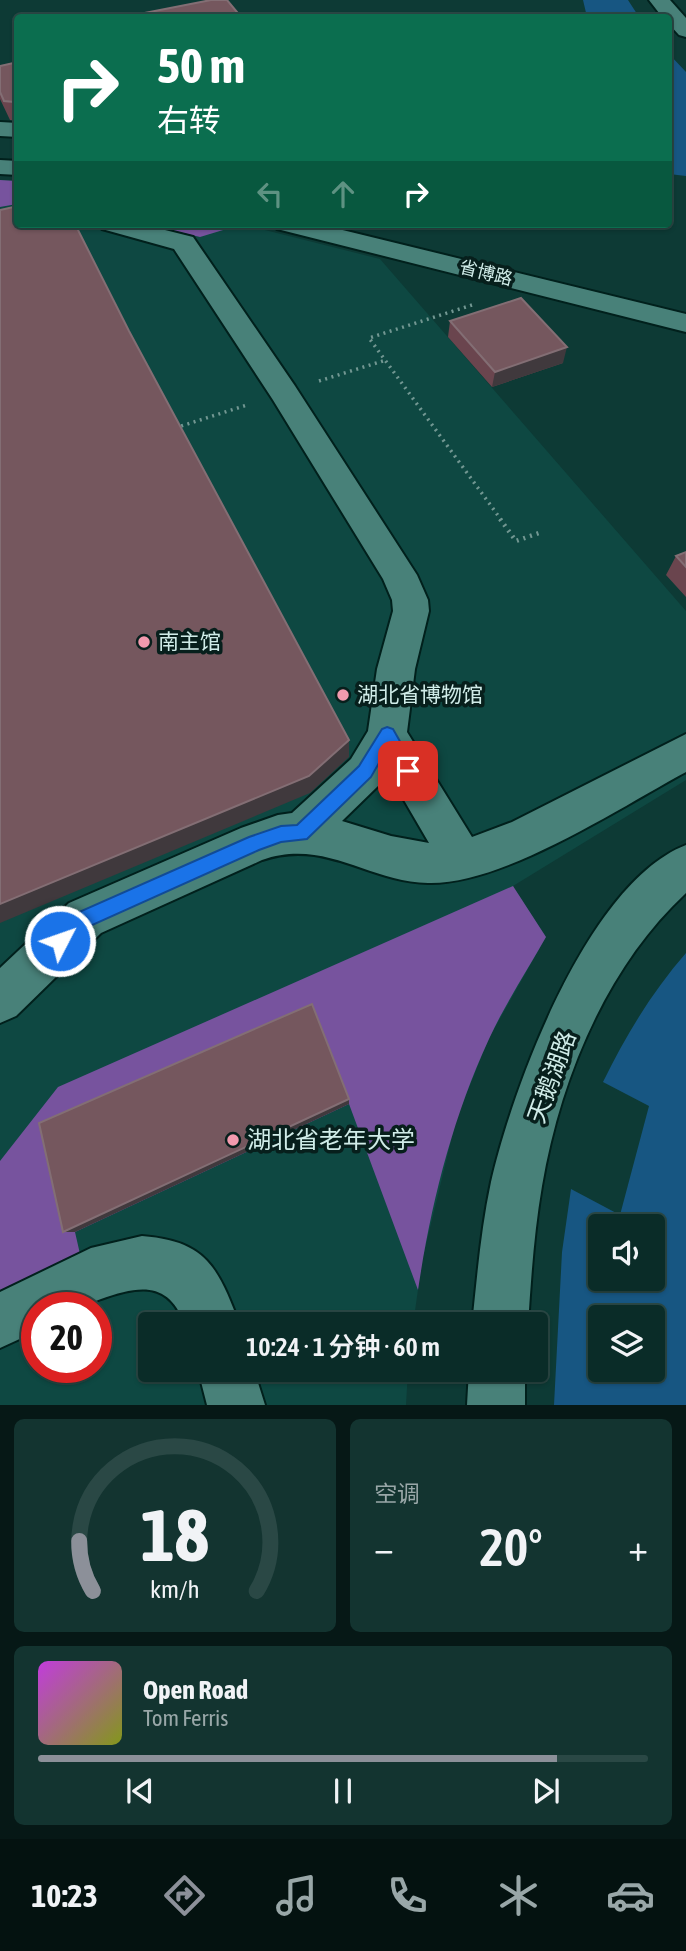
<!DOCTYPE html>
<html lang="zh">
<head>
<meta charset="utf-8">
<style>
	:root { --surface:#0a2c28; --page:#133430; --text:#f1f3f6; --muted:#99a7a8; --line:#2a4845; --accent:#8c9099 }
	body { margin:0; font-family:"Asap Condensed","Noto Sans SC",sans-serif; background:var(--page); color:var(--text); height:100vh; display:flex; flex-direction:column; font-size:26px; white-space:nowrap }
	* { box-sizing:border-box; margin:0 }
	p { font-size:23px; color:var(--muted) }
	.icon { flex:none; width:38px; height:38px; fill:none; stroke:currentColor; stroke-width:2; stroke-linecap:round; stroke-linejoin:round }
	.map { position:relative; height:1405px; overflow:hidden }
	.drawer { display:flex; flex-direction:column; gap:14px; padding:14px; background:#061816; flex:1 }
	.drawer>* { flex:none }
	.banner { position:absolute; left:14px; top:14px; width:658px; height:214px; border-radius:7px; box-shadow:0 2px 5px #0004,0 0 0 2px var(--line); background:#0b6e4f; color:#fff; overflow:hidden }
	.fabs { position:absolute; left:588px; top:1214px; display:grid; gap:14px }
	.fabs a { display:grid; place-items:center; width:77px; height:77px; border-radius:7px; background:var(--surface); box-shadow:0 2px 5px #0004,0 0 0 2px var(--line); font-size:35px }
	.speed { position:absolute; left:21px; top:1292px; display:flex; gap:14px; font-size:35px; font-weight:700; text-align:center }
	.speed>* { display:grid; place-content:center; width:91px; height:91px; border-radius:50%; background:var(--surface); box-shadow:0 2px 5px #0004,0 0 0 2px var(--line); line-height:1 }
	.speed .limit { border:10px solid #d22; background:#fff; color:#111 }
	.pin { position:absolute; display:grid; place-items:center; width:60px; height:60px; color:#fff; margin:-30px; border-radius:14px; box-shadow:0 4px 10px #0006 }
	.me { position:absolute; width:77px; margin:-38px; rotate:49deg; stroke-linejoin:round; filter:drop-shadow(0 0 5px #0008) }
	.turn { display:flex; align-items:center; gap:24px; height:147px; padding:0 28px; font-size:32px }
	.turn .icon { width:91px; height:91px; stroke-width:2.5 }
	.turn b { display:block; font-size:49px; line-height:60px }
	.lanes { display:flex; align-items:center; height:66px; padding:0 28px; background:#0003; justify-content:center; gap:35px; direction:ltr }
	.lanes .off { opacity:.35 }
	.big { font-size:52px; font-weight:600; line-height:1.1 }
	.drawer .card { flex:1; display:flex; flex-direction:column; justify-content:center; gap:10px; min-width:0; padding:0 24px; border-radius:10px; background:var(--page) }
	.drawer .dial { align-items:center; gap:0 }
	.dial svg { height:182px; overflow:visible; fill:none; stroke:var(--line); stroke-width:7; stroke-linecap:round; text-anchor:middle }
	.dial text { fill:var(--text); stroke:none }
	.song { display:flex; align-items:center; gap:21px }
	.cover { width:84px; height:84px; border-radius:10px; background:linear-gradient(135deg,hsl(290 70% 55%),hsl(70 70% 35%)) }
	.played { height:7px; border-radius:4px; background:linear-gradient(90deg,var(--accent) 85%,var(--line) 85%) }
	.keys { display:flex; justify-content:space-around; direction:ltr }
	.heat { display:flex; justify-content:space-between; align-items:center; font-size:38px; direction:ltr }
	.drawer .tiles { flex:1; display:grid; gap:14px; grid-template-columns:1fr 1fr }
	.card:last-child { grid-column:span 2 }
	.trip { position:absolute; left:138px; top:1312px; width:410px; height:70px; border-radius:7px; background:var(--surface); box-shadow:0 2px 5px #0004,0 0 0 2px var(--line); font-weight:600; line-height:70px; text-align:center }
	.menu { display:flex; height:112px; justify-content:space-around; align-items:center; background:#041210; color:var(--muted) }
	.menu .icon { width:49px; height:49px }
	.menu .selected { color:var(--accent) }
	.menu b { font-size:32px; color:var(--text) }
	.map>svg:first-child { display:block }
	.built { fill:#0e4842; fill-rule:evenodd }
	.forest { fill:#77539e }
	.water { fill:#175682; fill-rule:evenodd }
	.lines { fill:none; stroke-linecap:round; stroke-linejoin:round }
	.minor-casing { stroke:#01201c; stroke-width:4 }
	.path-far1 { stroke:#729792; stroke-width:3.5; stroke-dasharray:2 4.5; stroke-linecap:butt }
	.path { stroke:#729792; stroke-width:4.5; stroke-dasharray:2 5; stroke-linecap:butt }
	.minor { fill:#488179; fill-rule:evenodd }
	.wall { fill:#6a454e }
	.shaded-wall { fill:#40393d }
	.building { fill:#75575e; stroke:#836e74; stroke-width:2 }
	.route { fill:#1a73e8; stroke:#114b97; stroke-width:2 }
	.poi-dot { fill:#f29aae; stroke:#071f1c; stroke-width:2.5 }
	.labels { text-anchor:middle; stroke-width:7; stroke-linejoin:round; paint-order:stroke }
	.far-street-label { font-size:18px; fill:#d0ece8; stroke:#071f1c }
	.poi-label { font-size:21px; fill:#d0ece8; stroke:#071f1c; text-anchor:start }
	.near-street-label { font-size:24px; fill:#d0ece8; stroke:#071f1c }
	.near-poi-label { font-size:24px; fill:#d0ece8; stroke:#071f1c; text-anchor:start }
</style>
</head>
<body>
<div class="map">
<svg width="686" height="1405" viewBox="0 0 686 1405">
	<rect width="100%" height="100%" fill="#0d3a35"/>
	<path class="built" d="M 0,180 L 17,181 L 18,224 L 241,224 L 380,259 L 686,611 L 686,780 L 513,886 L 546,937 L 489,1038 L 456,1120 L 422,1261 L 413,1325 L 150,1325 L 150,1370 L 408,1370 L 406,1405 L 0,1405 ZM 37,1307 L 96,1307 L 96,1367 L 37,1367 Z"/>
	<path class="forest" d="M 0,180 L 17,181 L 17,204 L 0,207 Z
		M 145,224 L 243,224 L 200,237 Z
		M 513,886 L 546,937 C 527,971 505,1004 489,1039 C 452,1119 431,1204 418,1290 L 349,1104 L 75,1232 L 80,1254 L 0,1293 L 0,1161 L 58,1087 Z"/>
	<path class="water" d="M 583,0 L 628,0 L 639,17 L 587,17 Z
		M 669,54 L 686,72 L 686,176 L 669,174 Z
		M 686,953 L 686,1405 L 554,1405 L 562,1252 L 571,1189 L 620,1215 L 649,1106 L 603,1082 C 626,1035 652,992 686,953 ZM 600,1227 L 653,1227 L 653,1279 L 600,1279 ZM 600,1318 L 653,1318 L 653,1370 L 600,1370 Z"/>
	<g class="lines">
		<g class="minor-casing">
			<path id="minor" d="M 649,0 L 670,0 L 686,18 L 686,37 L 679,35 L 668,23 L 668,18 L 663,18 Z
				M 0,122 L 18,123 L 18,137 L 0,136 Z
				M 0,160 L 18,161 L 18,175 L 0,174 Z
				M 98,224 L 141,224 L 193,237 L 295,386 L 417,575 L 428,600 L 429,611 L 415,669 L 407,732 L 472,837 L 512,822 L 686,734 L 686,772 C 619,808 503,885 428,883 C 368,882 325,838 262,860 L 101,933 L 16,1016 L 0,1023 L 0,968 L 69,903 L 241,828 L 278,815 L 292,813 L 351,759 L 368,731 L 377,669 L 393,611 L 392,600 L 383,579 L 273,400 L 174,249 L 102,229 ZM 387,771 L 429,843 L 391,836 L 342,821 L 379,785 Z
				M 273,224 L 318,224 L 686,314 L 686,332 L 277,229 Z
				M 686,845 L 686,893 C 606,967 560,1080 542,1186 C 534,1232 531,1279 528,1325 L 472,1325 C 477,1277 481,1229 491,1182 C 513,1086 588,883 686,845 Z
				M 142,1236 C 208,1241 218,1269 240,1325 L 185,1325 C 169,1281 140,1285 101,1299 C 94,1301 87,1306 81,1307 C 67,1310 50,1307 37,1307 L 37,1331 L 0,1348 L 0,1292 L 91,1248 Z
				M 198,1370 L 254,1370 L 265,1405 L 207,1405 Z
				M 469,1370 L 525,1370 L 525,1405 L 467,1405 Z"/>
		</g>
		<path class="path-far1" d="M 472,305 L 369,338 L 502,521
			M 319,381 L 386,360
			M 175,428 L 247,405"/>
		<path class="path" d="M 500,519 L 516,541 L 539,533"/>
		<use href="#minor" class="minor"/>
	</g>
	<path class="wall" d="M 18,62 L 18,121 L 10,120 L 0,99 L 0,66 Z
		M 450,321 L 563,363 L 492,387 L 448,337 Z
		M 686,552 L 686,597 L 666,575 L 676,556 Z"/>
	<path class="shaded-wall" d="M 567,347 L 563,363 L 492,387 L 495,372 Z
		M 349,740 L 349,757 L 310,793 L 0,923 L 0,904 Z
		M 349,1099 L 349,1104 L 75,1232 L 63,1232 Z"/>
	<path class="building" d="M 211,0 L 227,0 L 242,18 L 119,18 Z
		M 18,62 L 18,107 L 15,108 L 14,102 L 4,101 L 0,92 L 0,66 Z
		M 18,206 L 18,224 L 75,224 L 129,331 L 349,740 L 309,776 L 0,904 L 0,210 Z
		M 521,298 L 567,347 L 495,372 L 450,321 Z
		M 686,552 L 686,567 L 676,556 Z
		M 312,1004 L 349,1099 L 63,1232 L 39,1123 Z"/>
	<path class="route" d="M 387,727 L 393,729 L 414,766 L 417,771 L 414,777 L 408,779 L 402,777 L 387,749 L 371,777 L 307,839 L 281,842 L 259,850 L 92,925 L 60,950 L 53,948 L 50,941 L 53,934 L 79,912 L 249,837 L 281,826 L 297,825 L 359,766 L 382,729 Z"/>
	<g class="poi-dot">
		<circle cx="144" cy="642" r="7"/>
		<circle cx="343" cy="695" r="7"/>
		<circle cx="233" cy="1140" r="7"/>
	</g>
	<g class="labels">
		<g class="far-street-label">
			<text transform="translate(486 273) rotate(14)" y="6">省博路</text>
		</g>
		<g class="poi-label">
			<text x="158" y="649">南主馆</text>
			<text x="357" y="702">湖北省博物馆</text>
		</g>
		<g class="near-street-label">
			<text transform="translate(552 1077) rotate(-70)" y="8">天鹅湖路</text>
		</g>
		<g class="near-poi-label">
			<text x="247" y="1148">湖北省老年大学</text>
		</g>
	</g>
</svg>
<div class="fabs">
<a><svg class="icon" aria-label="sound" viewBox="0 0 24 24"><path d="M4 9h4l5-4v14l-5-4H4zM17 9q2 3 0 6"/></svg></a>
<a><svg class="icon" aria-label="layers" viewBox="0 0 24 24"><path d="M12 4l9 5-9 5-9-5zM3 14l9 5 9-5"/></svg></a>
</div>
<div class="speed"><div class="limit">20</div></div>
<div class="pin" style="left:408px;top:771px;background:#d93025"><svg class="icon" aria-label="arrive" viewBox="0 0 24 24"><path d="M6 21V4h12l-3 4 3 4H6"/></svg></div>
<svg class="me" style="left:60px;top:941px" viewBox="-20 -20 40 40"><circle r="17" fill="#1a73e8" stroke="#fff" stroke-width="3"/><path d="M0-11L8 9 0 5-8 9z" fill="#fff"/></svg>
<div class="trip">10:24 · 1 分钟 · 60 m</div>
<div class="banner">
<div class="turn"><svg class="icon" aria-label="right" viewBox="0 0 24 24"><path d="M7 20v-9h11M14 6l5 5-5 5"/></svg><div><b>50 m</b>右转</div></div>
<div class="lanes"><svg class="icon off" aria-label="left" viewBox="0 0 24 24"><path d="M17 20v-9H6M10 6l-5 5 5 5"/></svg><svg class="icon off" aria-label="ahead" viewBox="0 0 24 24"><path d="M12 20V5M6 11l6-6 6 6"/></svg><svg class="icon" aria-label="right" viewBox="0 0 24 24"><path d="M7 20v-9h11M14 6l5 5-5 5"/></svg></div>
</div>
</div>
<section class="drawer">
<div class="tiles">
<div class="card dial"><svg viewBox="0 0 100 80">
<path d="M14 69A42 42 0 1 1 86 69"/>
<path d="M14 69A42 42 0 0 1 8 47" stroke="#8c9099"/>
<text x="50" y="56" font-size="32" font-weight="700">18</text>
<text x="50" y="72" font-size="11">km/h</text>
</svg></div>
<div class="card"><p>空调</p>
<div class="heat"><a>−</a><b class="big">20°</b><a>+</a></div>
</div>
<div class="card">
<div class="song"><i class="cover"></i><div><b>Open Road</b><p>Tom Ferris</p></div></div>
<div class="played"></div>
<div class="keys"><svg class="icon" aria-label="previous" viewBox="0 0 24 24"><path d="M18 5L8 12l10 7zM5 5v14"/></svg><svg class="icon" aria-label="pause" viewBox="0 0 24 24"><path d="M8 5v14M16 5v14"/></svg><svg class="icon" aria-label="next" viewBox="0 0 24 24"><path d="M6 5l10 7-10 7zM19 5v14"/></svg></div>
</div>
</div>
</section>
<nav class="menu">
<b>10:23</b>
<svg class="icon selected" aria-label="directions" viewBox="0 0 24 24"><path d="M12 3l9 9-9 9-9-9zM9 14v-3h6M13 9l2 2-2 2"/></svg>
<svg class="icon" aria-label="music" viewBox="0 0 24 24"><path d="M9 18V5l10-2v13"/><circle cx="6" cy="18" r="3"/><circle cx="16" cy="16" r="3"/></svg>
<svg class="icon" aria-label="phone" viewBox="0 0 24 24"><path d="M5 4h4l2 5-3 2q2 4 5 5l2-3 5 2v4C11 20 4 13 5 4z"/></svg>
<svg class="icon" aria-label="climate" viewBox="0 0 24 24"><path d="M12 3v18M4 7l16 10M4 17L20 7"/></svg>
<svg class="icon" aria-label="car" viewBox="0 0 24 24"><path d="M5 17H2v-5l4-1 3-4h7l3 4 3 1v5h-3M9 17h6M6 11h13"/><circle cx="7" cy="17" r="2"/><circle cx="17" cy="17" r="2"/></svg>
</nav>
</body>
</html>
